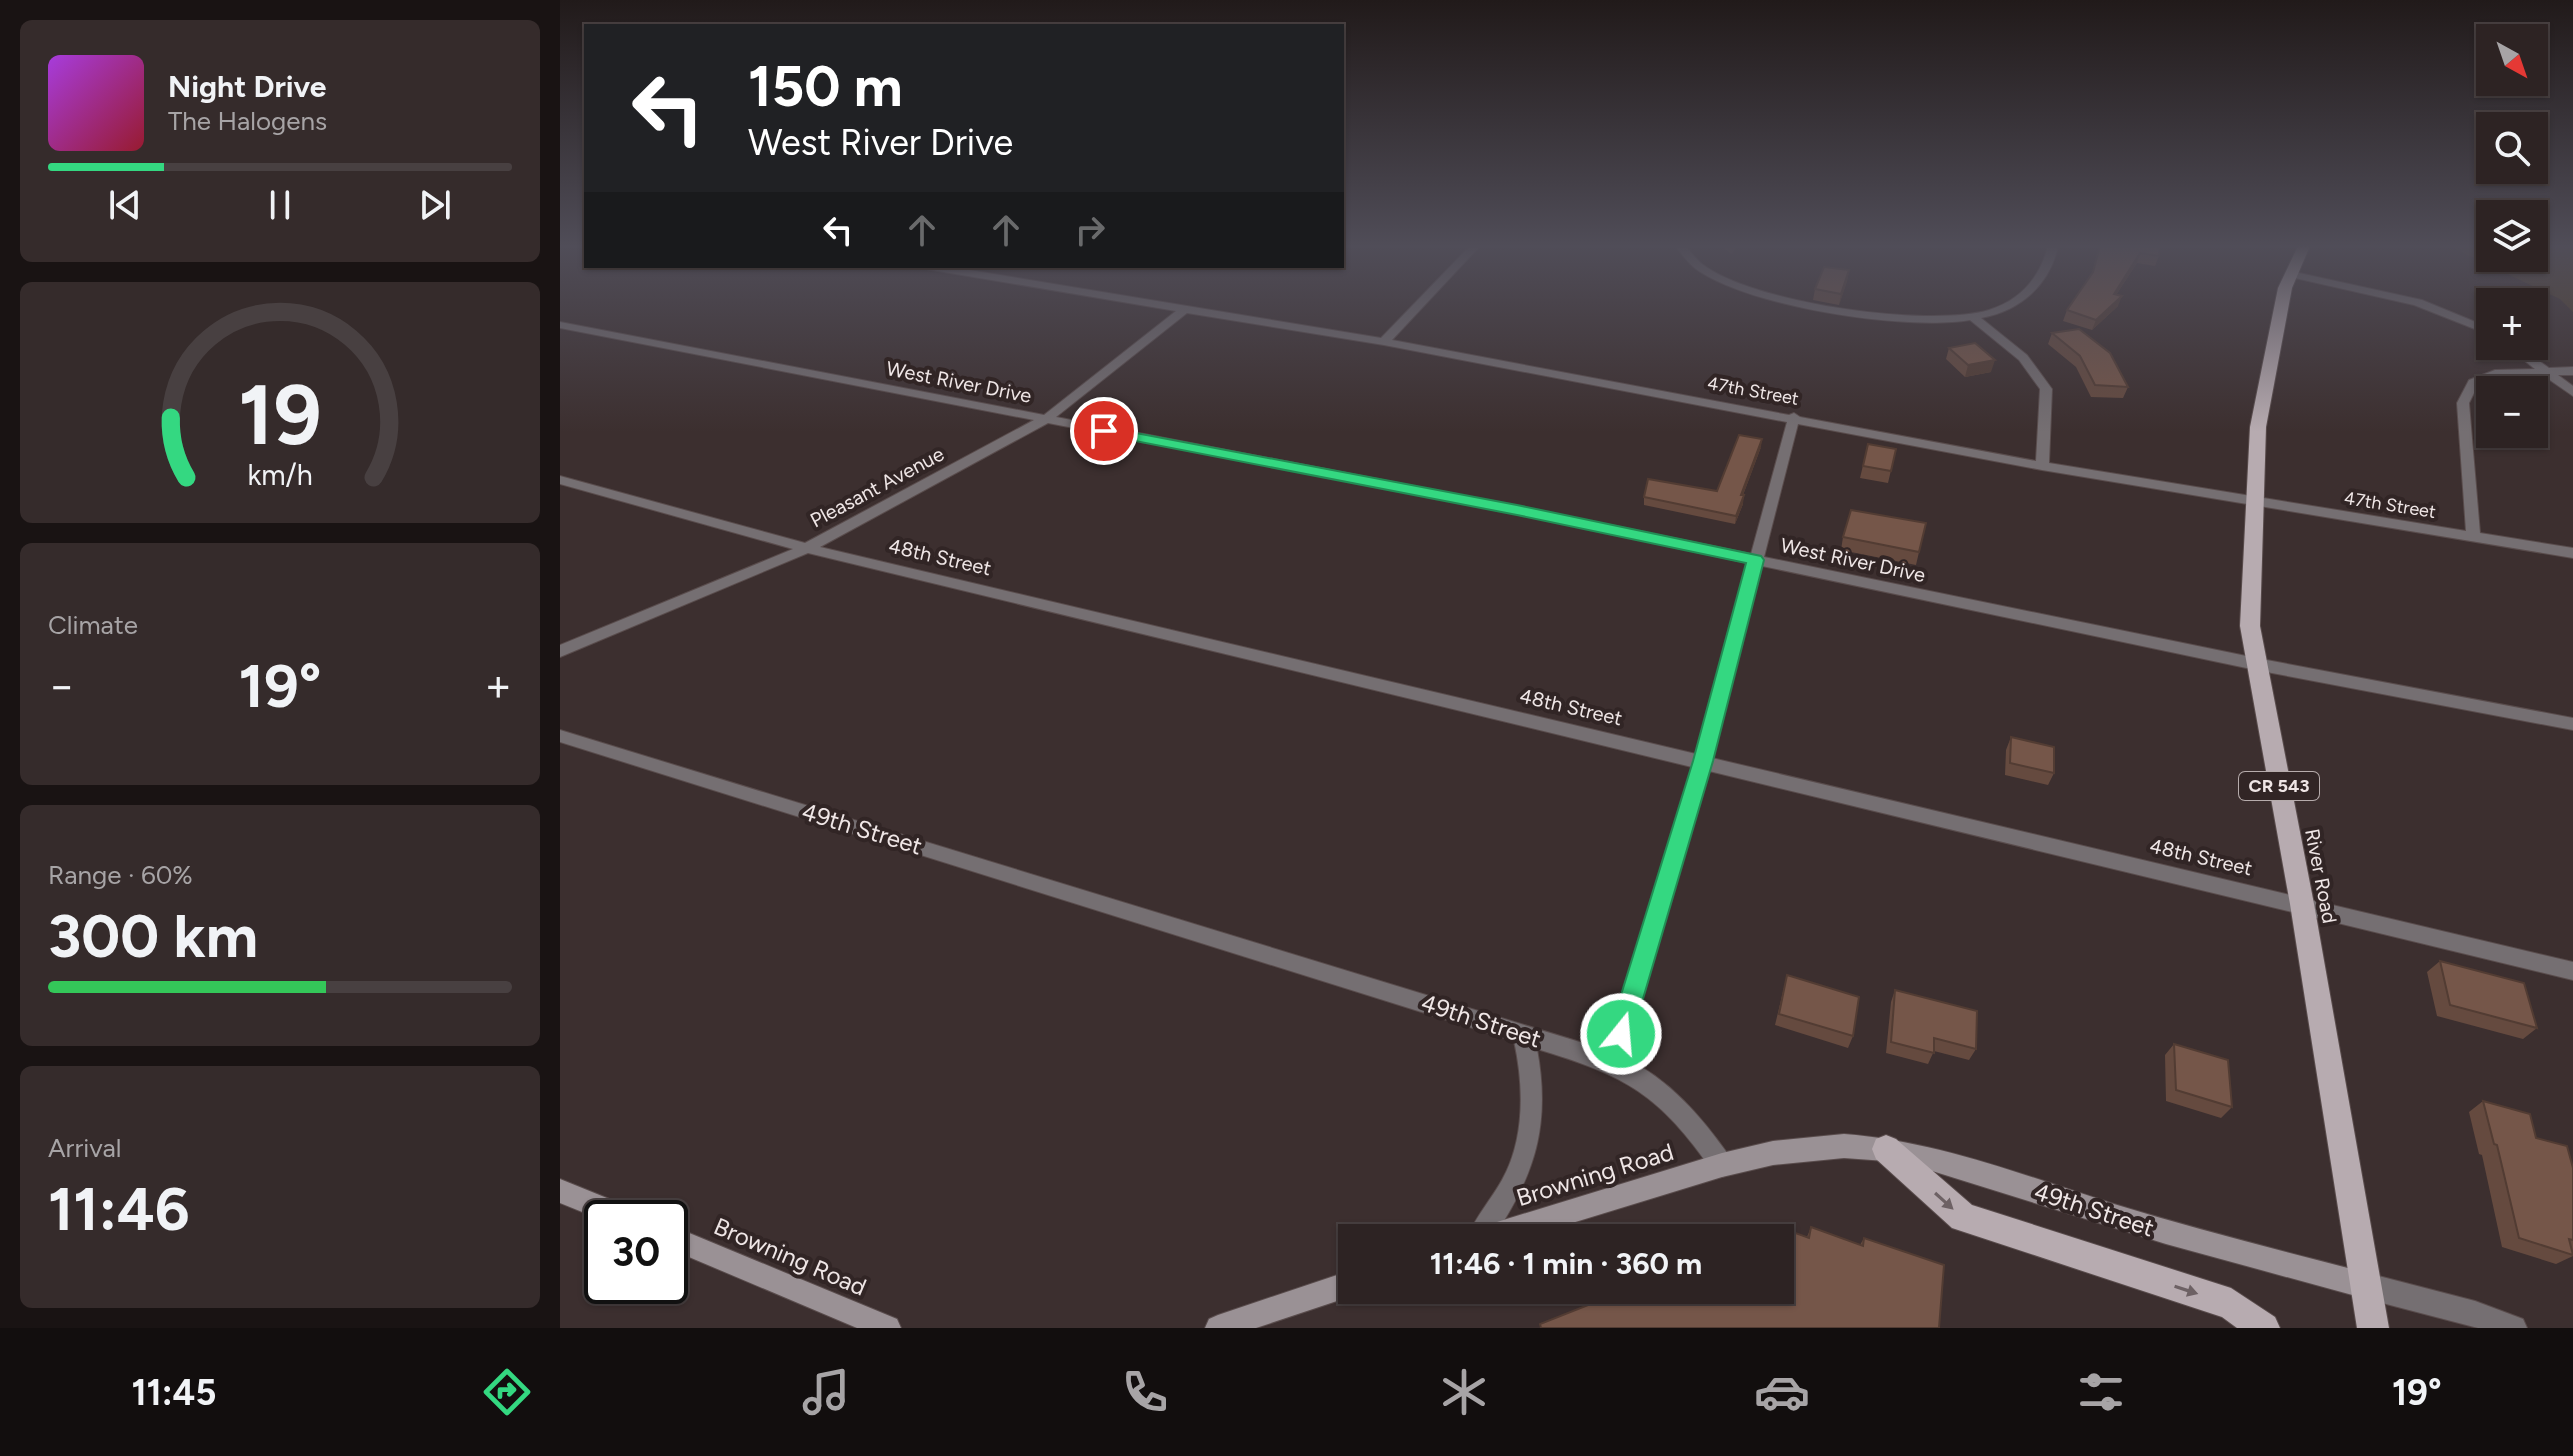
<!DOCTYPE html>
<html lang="en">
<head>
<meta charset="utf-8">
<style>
	:root { --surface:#2d2323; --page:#352b2b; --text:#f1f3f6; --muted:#a7a4a6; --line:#484041; --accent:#34d881 }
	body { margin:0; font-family:Figtree,sans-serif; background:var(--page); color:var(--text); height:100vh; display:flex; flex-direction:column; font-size:30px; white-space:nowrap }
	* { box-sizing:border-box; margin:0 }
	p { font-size:26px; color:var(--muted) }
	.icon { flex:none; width:44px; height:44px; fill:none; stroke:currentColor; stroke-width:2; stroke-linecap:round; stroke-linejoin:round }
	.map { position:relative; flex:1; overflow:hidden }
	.panel { display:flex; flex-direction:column; gap:20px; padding:20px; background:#191313; width:560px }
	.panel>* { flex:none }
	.top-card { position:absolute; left:24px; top:24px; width:760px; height:244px; border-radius:0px; box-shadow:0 2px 6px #0004,0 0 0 2px var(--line); background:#202124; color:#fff; overflow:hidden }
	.needle { width:52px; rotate:140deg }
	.fabs { position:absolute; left:1916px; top:24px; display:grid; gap:16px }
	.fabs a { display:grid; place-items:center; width:72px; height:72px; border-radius:0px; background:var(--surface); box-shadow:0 2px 6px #0004,0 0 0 2px var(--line); font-size:40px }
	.speed { position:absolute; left:24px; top:1200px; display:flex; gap:16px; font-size:40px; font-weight:700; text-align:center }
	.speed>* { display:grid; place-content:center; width:104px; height:104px; border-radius:50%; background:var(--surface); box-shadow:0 2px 6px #0004,0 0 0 2px var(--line); line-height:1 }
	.speed .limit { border:4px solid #111; border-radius:12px; background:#fff; color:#111 }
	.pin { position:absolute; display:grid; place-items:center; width:68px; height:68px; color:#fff; margin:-34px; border:4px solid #fff; border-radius:50%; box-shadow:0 2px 8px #0007 }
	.me { position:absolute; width:88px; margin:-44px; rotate:17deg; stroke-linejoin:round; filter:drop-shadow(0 0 6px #0008) }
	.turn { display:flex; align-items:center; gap:28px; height:168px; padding:0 32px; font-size:36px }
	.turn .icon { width:104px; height:104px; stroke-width:2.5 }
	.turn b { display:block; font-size:56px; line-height:68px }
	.lanes { display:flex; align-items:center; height:76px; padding:0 32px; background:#0003; justify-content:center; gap:40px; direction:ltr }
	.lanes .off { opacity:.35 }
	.big { font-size:60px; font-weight:700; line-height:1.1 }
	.panel .tile { flex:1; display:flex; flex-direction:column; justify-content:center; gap:12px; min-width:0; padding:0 28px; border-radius:12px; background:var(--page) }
	.panel .dial { align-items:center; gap:0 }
	.dial svg { height:208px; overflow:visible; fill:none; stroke:var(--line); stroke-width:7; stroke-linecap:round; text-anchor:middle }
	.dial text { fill:var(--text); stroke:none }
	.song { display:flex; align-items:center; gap:24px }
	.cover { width:96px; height:96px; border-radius:12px; background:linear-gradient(135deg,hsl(280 70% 55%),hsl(350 70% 35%)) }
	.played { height:8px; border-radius:4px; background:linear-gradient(90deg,var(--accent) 25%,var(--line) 25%) }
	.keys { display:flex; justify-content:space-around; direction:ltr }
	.heat { display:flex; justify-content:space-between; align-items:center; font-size:44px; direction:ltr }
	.charge { height:12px; border-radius:6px; background:linear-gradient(90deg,#34c759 60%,var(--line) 0) }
	.trip { position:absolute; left:778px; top:1224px; width:456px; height:80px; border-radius:0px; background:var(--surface); box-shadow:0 2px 6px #0004,0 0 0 2px var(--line); font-weight:700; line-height:80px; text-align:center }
	.dock { display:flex; height:128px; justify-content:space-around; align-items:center; background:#120e0e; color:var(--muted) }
	.dock .icon { width:56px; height:56px }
	.dock .selected { color:var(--accent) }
	.dock b { font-size:36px; color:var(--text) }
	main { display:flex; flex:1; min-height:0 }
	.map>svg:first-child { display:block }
	.green { fill:#51402c }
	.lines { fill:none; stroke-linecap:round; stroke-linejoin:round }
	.street-casing { stroke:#594c4c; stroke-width:2 }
	.secondary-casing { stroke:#594c4c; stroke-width:2 }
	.primary-casing { stroke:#594c4c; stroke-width:2 }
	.street { fill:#756f72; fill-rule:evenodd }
	.secondary { fill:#9a9195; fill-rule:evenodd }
	.primary { fill:#b7abb0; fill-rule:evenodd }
	.wall { fill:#654a3f }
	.shaded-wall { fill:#523c33 }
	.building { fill:#755649; stroke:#523c33; stroke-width:2 }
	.oneway { fill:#6d6164 }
	.route { fill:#34d881; stroke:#228c54; stroke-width:2 }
	.labels { text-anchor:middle; stroke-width:8; stroke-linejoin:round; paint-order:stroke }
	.far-street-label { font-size:18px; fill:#efe6e6; stroke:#312525 }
	.shield { fill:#312525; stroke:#b6acac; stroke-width:2 }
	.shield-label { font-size:18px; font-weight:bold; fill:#efe6e6 }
	.street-label { font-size:20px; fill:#efe6e6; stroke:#312525 }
	.near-street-label { font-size:24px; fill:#efe6e6; stroke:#312525 }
</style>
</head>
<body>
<main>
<section class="panel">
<div class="tile">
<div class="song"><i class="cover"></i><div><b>Night Drive</b><p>The Halogens</p></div></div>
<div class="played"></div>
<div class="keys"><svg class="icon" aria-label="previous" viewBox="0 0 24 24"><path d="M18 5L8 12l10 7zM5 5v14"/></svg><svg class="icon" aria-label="pause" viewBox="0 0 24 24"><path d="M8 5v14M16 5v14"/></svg><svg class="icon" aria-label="next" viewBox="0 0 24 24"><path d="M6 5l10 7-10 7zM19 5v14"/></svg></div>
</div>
<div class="tile dial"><svg viewBox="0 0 100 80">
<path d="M14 69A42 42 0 1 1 86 69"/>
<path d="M14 69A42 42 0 0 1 8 46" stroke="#34d881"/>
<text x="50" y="56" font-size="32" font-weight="700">19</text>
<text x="50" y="72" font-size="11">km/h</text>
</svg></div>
<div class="tile"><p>Climate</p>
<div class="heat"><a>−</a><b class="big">19°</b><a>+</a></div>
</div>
<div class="tile"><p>Range · 60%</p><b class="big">300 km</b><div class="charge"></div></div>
<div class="tile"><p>Arrival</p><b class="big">11:46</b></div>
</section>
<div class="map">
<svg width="2013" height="1328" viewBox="0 0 2013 1328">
	<rect width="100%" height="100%" fill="#3c2f2f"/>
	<path class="green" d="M 1889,246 L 1930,246 L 1930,258 L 1974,258 L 1974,246 L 2013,246 L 2013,312 L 2000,299 Z"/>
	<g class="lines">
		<g class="street-casing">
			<path id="street" d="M 910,246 L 920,246 L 832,340 L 1229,415 L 1234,413 L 1240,417 L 1476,461 L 1480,389 L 1459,360 L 1410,320 C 1345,331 1189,307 1136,269 C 1128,263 1121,253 1115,246 L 1125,246 C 1130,251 1136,259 1142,264 C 1192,303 1368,328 1429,310 C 1461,300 1480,277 1488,246 L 1498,246 C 1490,285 1460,311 1421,318 L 1467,355 L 1492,389 L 1489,463 L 1906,531 L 1897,403 L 1909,380 L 1935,370 L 1975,369 L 1946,346 L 1959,346 L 1989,368 L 2013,367 L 2013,375 L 1998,375 L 2013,386 L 2013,396 L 1984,376 L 1937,377 L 1918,385 L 1909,403 L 1920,533 L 2013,548 L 2013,558 L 1482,470 L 1238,424 L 1204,557 L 1696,658 L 2013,718 L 2013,730 L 1696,670 L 1202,566 L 1152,758 L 2013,962 L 2013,980 L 1149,771 L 1065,1058 C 1110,1080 1141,1116 1170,1157 L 1174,1165 L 1170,1173 L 1162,1177 L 1154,1173 C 1099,1094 1067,1076 977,1049 C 991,1125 975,1175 933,1238 L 907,1238 C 915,1217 931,1200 942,1180 C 965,1139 964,1086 954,1041 L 0,742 L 0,730 L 1046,1050 L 1132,767 L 248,553 L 0,657 L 0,645 L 233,549 L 0,484 L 0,476 L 245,543 L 474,420 L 0,328 L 0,322 L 484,415 L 616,311 L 366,269 L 361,266 L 385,266 L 821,338 ZM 627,313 L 824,345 L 1227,422 L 1191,554 L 957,506 L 496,417 ZM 488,423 L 957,514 L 1188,563 L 1136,754 L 260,547 Z
				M 1730,271 L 1862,300 L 1930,328 L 1930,335 L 1854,305 L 1726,276 L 1725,274 Z
				M 1807,1273 L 1915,1301 L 1963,1319 L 1967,1328 L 1918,1328 L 1807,1299 L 1798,1295 L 1794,1286 L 1798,1277 Z"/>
		</g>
		<g class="secondary-casing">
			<path id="secondary" d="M 1284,1134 C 1377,1141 1466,1176 1554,1204 C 1638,1230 1723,1251 1807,1273 L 1816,1277 L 1820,1286 L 1816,1295 L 1807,1299 L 1606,1244 L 1369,1170 L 1326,1161 L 1284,1158 L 1213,1165 L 1162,1177 L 963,1238 L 912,1238 L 915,1229 L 924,1226 L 1162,1153 L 1213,1141 Z
				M 0,1179 L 74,1209 L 77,1218 L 42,1218 L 42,1220 L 0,1203 Z
				M 110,1225 L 337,1319 L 341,1328 L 297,1328 L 110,1249 Z
				M 792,1270 L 792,1290 L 802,1290 L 792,1296 L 696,1328 L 645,1328 L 649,1319 L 658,1315 Z"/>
		</g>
		<g class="primary-casing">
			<path id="primary" d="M 1738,246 L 1750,246 L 1732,288 L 1706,427 L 1700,626 L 1754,904 L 1829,1328 L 1797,1328 L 1730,904 L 1680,626 L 1690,427 L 1718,288 Z
				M 1326,1135 L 1336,1139 L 1412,1205 L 1671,1288 L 1715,1317 L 1720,1328 L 1677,1328 L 1662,1317 L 1392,1228 L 1316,1159 L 1312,1149 L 1316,1139 Z"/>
		</g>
		<use href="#street" class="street"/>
		<use href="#secondary" class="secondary"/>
		<use href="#primary" class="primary"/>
	</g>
	<path class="wall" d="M 1160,246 L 1176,246 L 1172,254 Z
		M 1539,246 L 1600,246 L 1599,256 L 1595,266 L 1577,263 L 1556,295 L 1558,306 L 1532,330 L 1503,321 L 1507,310 L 1532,274 Z
		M 1289,270 L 1287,281 L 1279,305 L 1253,300 L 1255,289 Z
		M 1492,333 L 1568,387 L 1563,398 L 1531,397 L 1516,367 L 1488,344 Z
		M 1389,348 L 1431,372 L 1405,377 L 1386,359 Z
		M 1308,444 L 1336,449 L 1328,483 L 1300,478 Z
		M 1201,447 L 1183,495 L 1183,504 L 1175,524 L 1084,505 L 1084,497 L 1157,491 Z
		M 1283,537 L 1359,552 L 1356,565 L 1281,550 Z
		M 1451,737 L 1494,773 L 1488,785 L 1445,775 L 1446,750 Z
		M 1880,961 L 1977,1028 L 1963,1039 L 1877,1016 L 1867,972 Z
		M 1227,975 L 1293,1036 L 1288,1048 L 1215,1025 Z
		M 1335,990 L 1416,1049 L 1409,1060 L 1374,1051 L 1368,1064 L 1326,1053 L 1331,1002 Z
		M 1614,1044 L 1672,1107 L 1661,1118 L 1606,1101 L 1605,1055 Z
		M 1923,1101 L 1976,1138 L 2013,1168 L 2013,1256 L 1996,1264 L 1942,1247 L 1922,1155 L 1919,1154 L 1909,1112 Z
		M 1251,1227 L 1300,1245 L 1304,1238 L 1379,1328 L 980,1328 L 980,1324 L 1220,1290 L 1225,1242 L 1230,1231 L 1247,1237 Z"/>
	<path class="shaded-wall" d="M 1580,253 L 1577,263 L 1550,304 L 1554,294 Z
		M 1289,270 L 1287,281 L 1279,305 L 1281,294 Z
		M 1562,296 L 1558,306 L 1532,330 L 1536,320 Z
		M 1435,360 L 1431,372 L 1405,377 L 1408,365 Z
		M 1202,439 L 1201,447 L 1180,503 L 1181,495 Z
		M 1184,495 L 1183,504 L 1175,524 L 1176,516 Z"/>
	<path class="building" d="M 1540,246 L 1600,246 L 1599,256 L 1580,253 L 1554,294 L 1562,296 L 1536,320 L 1507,310 L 1533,272 Z
		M 1264,267 L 1289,270 L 1281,294 L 1255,289 Z
		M 1519,329 L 1550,353 L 1568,387 L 1535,385 L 1520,356 L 1492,333 Z
		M 1415,343 L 1435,360 L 1408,365 L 1389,348 Z
		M 1179,435 L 1202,439 L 1181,495 L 1184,495 L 1176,516 L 1084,497 L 1088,479 L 1157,491 Z
		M 1308,444 L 1336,449 L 1331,471 L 1303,466 Z
		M 1291,510 L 1366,523 L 1359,552 L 1283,537 Z
		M 1451,737 L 1494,747 L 1494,773 L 1450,763 Z
		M 1880,961 L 1964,983 L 1977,1028 L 1890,1005 Z
		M 1227,975 L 1299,997 L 1293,1036 L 1219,1014 Z
		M 1335,990 L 1417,1011 L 1416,1049 L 1374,1038 L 1374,1053 L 1331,1042 Z
		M 1614,1044 L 1668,1060 L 1672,1107 L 1616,1090 Z
		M 1923,1101 L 1970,1114 L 1976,1138 L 2007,1146 L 2013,1168 L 2013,1240 L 2009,1239 L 2013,1255 L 1959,1238 L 1937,1145 L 1934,1144 Z
		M 1251,1227 L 1303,1246 L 1304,1238 L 1384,1265 L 1379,1328 L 981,1328 L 980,1324 L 1066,1290 L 1220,1290 L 1220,1240 L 1227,1243 L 1230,1231 L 1249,1238 Z"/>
	<defs><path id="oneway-solid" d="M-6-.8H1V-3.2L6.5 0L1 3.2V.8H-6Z" transform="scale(2)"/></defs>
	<g class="oneway">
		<use href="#oneway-solid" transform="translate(1384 1201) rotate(42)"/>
		<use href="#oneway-solid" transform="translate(1626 1290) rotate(18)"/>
	</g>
	<linearGradient id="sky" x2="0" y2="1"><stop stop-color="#211a1a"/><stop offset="0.57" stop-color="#504d58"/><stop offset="1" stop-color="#504d58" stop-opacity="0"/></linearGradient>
	<rect width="2013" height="432" fill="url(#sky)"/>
	<path class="route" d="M 544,427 L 957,505 L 1201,556 L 1204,560 L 1153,761 L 1070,1043 L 1061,1046 L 1052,1043 L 1049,1034 L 1133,761 L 1186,563 L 957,515 L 539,434 L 539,428 Z"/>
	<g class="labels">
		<g class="far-street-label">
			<text transform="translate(1193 391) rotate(10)" y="6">47th Street</text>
			<text transform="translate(1830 505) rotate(9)" y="6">47th Street</text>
		</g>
		<rect class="shield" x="1679" y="772" width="80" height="28" rx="6"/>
		<g class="shield-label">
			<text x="1719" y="792">CR 543</text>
		</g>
		<g class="street-label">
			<text transform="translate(399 382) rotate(11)" y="7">West River Drive</text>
			<text transform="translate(317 487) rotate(-28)" y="7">Pleasant Avenue</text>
			<text transform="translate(380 557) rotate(13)" y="7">48th Street</text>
			<text transform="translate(1293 560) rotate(12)" y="7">West River Drive</text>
			<text transform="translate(1011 707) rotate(13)" y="7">48th Street</text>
			<text transform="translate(1641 857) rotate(13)" y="7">48th Street</text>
			<text transform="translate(1761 876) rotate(79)" y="7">River Road</text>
		</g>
		<g class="near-street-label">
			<text transform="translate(302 829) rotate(17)" y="8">49th Street</text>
			<text transform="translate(921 1021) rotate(18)" y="8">49th Street</text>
			<text transform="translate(1035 1175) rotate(-17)" y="8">Browning Road</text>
			<text transform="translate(1534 1210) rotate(18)" y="8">49th Street</text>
			<text transform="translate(230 1257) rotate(23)" y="8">Browning Road</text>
		</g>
	</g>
</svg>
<div class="fabs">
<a><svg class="needle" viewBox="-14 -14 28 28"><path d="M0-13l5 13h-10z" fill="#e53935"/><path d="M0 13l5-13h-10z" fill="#a7a4a6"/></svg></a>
<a><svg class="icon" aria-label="search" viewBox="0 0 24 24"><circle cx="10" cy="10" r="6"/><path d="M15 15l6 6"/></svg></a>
<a><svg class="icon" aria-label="layers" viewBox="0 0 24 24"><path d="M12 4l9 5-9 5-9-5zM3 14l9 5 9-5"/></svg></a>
<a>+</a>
<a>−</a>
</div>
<div class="speed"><div class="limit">30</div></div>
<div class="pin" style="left:544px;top:431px;background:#d93025"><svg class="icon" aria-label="arrive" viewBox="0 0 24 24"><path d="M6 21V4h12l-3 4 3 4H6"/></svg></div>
<svg class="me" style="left:1061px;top:1034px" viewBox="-20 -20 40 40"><circle r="17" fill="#34d881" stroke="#fff" stroke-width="3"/><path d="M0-11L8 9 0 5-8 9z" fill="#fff"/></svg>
<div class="trip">11:46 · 1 min · 360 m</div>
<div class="top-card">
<div class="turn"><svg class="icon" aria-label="left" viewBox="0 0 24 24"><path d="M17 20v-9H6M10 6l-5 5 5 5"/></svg><div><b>150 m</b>West River Drive</div></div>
<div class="lanes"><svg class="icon" aria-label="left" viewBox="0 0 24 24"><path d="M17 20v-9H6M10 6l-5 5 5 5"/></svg><svg class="icon off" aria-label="ahead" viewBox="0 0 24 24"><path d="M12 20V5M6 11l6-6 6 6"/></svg><svg class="icon off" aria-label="ahead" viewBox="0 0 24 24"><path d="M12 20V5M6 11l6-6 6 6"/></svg><svg class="icon off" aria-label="right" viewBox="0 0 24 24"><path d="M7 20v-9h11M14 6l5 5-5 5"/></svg></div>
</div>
</div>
</main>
<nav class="dock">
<b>11:45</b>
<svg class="icon selected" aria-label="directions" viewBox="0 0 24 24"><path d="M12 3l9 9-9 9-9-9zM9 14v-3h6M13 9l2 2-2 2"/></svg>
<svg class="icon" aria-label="music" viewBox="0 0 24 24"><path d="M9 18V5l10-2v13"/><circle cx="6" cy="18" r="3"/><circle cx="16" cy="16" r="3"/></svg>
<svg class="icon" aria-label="phone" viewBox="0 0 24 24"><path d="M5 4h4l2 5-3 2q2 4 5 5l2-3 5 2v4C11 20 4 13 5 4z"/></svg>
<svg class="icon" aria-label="climate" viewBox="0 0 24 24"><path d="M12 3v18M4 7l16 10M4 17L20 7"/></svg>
<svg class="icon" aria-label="car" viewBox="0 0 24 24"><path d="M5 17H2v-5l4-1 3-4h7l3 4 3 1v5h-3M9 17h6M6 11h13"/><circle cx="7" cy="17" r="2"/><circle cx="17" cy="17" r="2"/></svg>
<svg class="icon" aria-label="filters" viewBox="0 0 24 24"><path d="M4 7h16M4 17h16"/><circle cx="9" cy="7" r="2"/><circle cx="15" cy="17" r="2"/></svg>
<b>19°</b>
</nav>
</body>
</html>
